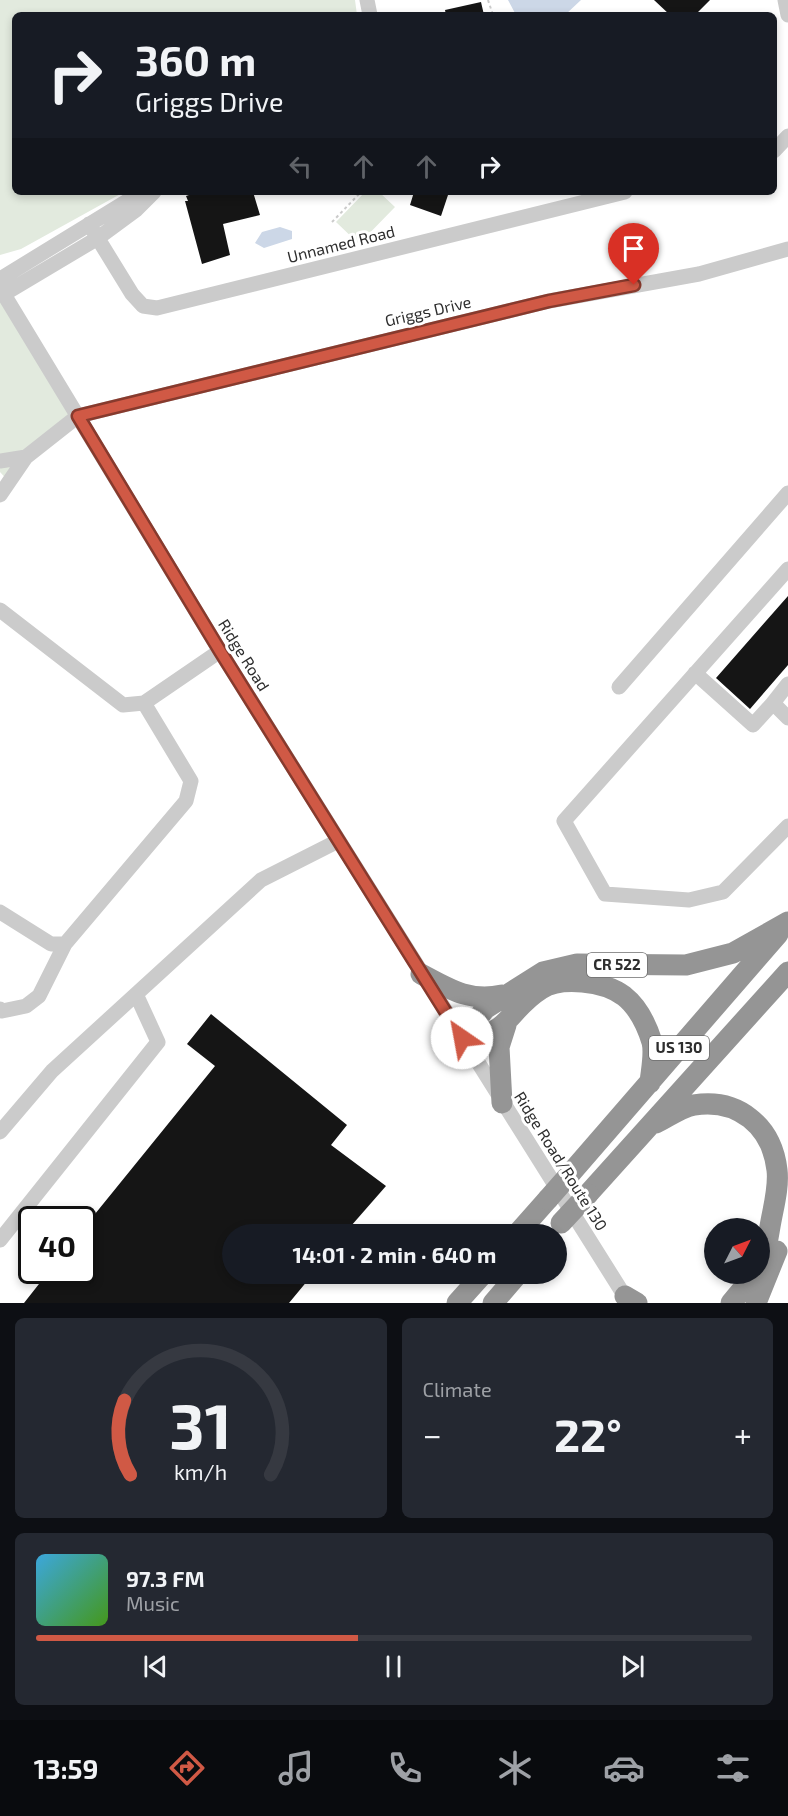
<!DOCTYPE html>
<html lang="en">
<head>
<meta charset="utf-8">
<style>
	:root { --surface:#171b24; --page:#242831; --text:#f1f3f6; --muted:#9ea1a6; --line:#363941; --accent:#d05945 }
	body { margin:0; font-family:"Exo 2",sans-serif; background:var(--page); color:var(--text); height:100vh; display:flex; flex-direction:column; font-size:22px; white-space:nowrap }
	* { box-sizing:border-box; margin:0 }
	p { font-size:20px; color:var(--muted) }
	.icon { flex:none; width:33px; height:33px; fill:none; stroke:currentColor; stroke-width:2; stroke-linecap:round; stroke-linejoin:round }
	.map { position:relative; height:1303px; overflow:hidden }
	.panel { display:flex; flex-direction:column; gap:15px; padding:15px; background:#0d0f14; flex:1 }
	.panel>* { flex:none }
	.hud { position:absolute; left:12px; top:12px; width:765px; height:183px; border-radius:9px; box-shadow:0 3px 9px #0003; background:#171b24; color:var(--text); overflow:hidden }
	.needle { width:39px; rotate:48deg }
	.buttons { position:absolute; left:704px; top:1218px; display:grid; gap:12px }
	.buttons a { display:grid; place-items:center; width:66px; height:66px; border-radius:50%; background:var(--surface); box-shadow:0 3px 9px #0003; font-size:30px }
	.speed { position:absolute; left:18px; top:1206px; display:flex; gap:12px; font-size:30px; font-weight:700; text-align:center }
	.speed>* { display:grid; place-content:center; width:78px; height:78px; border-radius:50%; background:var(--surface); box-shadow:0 3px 9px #0003; line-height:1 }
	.speed .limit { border:3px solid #111; border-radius:9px; background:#fff; color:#111 }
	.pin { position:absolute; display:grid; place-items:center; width:51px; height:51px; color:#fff; margin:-62px -26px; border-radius:50% 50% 50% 0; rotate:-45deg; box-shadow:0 0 6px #0007 }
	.pin .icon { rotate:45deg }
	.me { position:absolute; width:66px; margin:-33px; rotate:327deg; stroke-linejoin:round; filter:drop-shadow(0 0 4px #0008) }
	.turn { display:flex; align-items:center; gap:21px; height:126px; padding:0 24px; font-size:27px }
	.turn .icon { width:78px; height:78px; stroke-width:2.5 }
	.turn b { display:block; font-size:42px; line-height:51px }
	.lanes { display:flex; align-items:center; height:57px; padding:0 24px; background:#0003; justify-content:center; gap:30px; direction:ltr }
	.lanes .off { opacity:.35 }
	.big { font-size:45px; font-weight:700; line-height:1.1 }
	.panel .tile { flex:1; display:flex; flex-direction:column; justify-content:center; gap:9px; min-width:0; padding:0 21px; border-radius:9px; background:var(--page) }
	.panel .dial { align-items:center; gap:0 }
	.dial svg { height:156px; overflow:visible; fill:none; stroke:var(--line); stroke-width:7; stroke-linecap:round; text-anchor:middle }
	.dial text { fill:var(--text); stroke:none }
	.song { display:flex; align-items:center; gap:18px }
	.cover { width:72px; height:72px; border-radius:9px; background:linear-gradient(135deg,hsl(200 70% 55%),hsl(100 70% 35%)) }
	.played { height:6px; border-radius:3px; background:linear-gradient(90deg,var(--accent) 45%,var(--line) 45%) }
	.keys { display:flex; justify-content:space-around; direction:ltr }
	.heat { display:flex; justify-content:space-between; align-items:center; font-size:33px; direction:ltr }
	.panel .tiles { flex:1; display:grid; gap:15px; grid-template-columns:1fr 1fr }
	.tile:last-child { grid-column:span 2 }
	.trip { position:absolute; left:222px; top:1224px; width:345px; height:60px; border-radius:30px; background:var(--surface); box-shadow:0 3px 9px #0003; font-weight:700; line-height:60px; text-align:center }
	.dock { display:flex; height:96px; justify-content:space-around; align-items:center; background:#090b0e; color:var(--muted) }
	.dock .icon { width:42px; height:42px }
	.dock .selected { color:var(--accent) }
	.dock b { font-size:27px; color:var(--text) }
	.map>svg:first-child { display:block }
	.green { fill:#e2eade }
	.water { fill:#ccd7e7 }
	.building { fill:#151515 }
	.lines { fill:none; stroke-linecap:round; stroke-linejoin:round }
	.path { stroke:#cbcbcb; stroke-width:2; stroke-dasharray:3 3; stroke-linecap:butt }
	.minor { stroke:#cbcbcb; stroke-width:15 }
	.highway { stroke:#959595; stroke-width:21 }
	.highway-bridge { stroke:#959595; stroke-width:21 }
	.route-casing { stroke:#873a2d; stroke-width:15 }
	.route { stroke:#d05945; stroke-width:10 }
	.labels { text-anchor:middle; stroke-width:6; stroke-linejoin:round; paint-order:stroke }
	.shield { fill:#fff; stroke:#6d6d6d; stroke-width:1.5 }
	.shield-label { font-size:15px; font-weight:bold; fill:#2e2e2e }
	.street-label { font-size:16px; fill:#2e2e2e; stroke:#fff }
</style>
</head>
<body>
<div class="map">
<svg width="788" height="1303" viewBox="0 0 788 1303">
	<rect width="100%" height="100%" fill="#fff"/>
	<path class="green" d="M 0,0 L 355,0 L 357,15 L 15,15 L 15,192 L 124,192 L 21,249 L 0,255 Z
		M 365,192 L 379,192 L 395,207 L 359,244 L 336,222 Z
		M 0,300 L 72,420 L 10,483 L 0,472 Z"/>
	<path class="water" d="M 508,0 L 581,0 L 565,15 L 516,15 Z
		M 280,227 L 292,231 L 292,239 L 264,248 L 255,243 L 262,232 Z"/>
	<path class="building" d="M 654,0 L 710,0 L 695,15 L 670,15 Z
		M 481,2 L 484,15 L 446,15 L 445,10 Z
		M 187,192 L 253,192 L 260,215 L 223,224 L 230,255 L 202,264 L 185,201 L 188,201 L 186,196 L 189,195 Z
		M 414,192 L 449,192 L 441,216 L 410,205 Z
		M 788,596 L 788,665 L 750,709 L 716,678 Z
		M 211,1014 L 347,1125 L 331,1145 L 386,1186 L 344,1234 L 232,1234 L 232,1274 L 313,1274 L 289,1303 L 24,1303 L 50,1270 L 82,1270 L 82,1230 L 215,1066 L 187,1044 Z"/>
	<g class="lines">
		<path class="path" d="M 488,0 L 493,15
			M 332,222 L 361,192"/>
		<path class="minor" d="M 367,0 L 370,15
			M 785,0 L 788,15
			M 774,151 L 788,136
			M 89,224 L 132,294 L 143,306 L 157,308 L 625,192
			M 0,279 L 129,200 L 150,195
			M 0,288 L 220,651 L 629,1303
			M 4,294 L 98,238 L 136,210 L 154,192
			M 0,461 L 26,457
			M 0,495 L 26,457 L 78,416 L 549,301 L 699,274 L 788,249
			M 788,569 L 564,821 L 605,894 L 689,900 L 723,892 L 788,826
			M 0,610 L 123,705 L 144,703 L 220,651
			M 695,673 L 753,725 L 773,703
			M 788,684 L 773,703 L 788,718
			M 619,687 L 788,493
			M 0,912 L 51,944 L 65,944
			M 0,1009 L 2,1011 L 26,1006 L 39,996 L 65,944 L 186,801 L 191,781 L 144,703
			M 0,1132 L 52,1071 L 261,880 L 338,841
			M 0,1240 L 158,1042 L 136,994"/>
		<path class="highway" d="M 421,974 C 449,989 469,1002 502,995
			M 462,1038 L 485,1009 L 543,972 L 577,964 L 686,965 L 733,953 L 788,922
			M 462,1038 C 511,1036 506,1011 541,989 C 561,976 604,981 624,996 C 638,1007 647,1026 652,1042 C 655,1054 651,1071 650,1083
			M 502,1103 L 499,1047 L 506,1025
			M 656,1123 C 667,1118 681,1107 694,1105 C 738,1098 772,1126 777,1170 C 779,1186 774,1205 771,1221 C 768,1236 767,1252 759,1265
			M 570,1174 L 778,934
			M 588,1194 L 788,972
			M 517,1234 L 548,1199
			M 625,1296 L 637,1303
			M 457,1303 L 483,1274
			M 493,1303 L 518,1274
			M 731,1303 L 755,1274
			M 756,1303 L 777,1251"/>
		<path class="highway-bridge" d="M 548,1199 L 570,1174
			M 561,1223 L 588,1194"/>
	</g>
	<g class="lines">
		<g class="route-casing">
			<path id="route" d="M 462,1038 L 220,651 L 78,416 L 549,301 L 634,285"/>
		</g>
		<use href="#route" class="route"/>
	</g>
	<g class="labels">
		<g class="shield">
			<rect x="587" y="953" width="60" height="24" rx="4.5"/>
			<rect x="649" y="1036" width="60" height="24" rx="4.5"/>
		</g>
		<g class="shield-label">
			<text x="617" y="970">CR 522</text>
			<text x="679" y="1053">US 130</text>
		</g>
		<g class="street-label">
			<text transform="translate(341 244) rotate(-14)" y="6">Unnamed Road</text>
			<text transform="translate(428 311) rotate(-13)" y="6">Griggs Drive</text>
			<text transform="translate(244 655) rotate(58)" y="6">Ridge Road</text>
			<text transform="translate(561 1161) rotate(58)" y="6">Ridge Road/Route 130</text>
		</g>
	</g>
</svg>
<div class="buttons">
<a><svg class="needle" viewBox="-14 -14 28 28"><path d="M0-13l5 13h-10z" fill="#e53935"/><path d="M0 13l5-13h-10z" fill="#9ea1a6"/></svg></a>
</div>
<div class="speed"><div class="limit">40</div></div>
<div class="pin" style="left:634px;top:285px;background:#d93025"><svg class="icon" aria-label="arrive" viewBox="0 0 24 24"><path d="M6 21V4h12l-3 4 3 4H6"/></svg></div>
<svg class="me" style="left:462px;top:1038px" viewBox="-20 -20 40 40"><circle r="19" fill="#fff"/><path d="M0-13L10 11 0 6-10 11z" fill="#d05945"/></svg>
<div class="trip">14:01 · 2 min · 640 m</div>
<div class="hud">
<div class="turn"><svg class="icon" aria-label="right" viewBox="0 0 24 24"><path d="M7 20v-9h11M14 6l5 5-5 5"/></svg><div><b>360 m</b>Griggs Drive</div></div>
<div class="lanes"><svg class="icon off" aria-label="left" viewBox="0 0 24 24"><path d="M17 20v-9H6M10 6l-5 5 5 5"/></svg><svg class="icon off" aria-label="ahead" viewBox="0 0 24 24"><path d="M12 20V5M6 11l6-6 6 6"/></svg><svg class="icon off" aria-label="ahead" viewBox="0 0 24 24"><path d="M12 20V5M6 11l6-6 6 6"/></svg><svg class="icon" aria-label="right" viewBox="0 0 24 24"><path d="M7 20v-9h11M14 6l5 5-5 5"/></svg></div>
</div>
</div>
<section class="panel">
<div class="tiles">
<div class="tile dial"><svg viewBox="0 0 100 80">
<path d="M14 69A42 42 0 1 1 86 69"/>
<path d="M14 69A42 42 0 0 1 11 31" stroke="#d05945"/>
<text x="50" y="56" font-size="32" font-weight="700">31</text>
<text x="50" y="72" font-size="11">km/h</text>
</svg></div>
<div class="tile"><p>Climate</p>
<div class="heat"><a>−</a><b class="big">22°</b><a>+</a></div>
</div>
<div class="tile">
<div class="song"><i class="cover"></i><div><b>97.3 FM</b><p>Music</p></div></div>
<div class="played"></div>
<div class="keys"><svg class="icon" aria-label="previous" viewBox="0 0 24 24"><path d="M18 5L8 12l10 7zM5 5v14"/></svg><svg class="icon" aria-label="pause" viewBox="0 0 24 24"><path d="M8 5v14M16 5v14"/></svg><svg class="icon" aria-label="next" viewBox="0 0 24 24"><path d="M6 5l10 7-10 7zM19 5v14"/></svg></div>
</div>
</div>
</section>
<nav class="dock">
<b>13:59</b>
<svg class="icon selected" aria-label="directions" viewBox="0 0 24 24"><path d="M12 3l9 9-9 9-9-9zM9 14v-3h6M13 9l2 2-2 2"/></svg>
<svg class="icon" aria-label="music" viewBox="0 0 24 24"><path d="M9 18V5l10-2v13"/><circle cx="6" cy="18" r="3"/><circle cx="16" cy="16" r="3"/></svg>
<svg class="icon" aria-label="phone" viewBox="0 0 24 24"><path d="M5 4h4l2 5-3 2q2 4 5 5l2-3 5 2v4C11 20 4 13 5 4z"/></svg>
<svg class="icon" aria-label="climate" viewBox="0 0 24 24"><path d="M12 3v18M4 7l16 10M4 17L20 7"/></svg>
<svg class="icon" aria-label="car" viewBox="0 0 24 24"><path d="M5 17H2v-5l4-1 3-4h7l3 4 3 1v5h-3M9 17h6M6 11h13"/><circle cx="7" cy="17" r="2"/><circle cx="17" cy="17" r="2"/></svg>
<svg class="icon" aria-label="filters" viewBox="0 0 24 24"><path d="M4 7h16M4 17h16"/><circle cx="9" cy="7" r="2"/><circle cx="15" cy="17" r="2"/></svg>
</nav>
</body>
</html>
